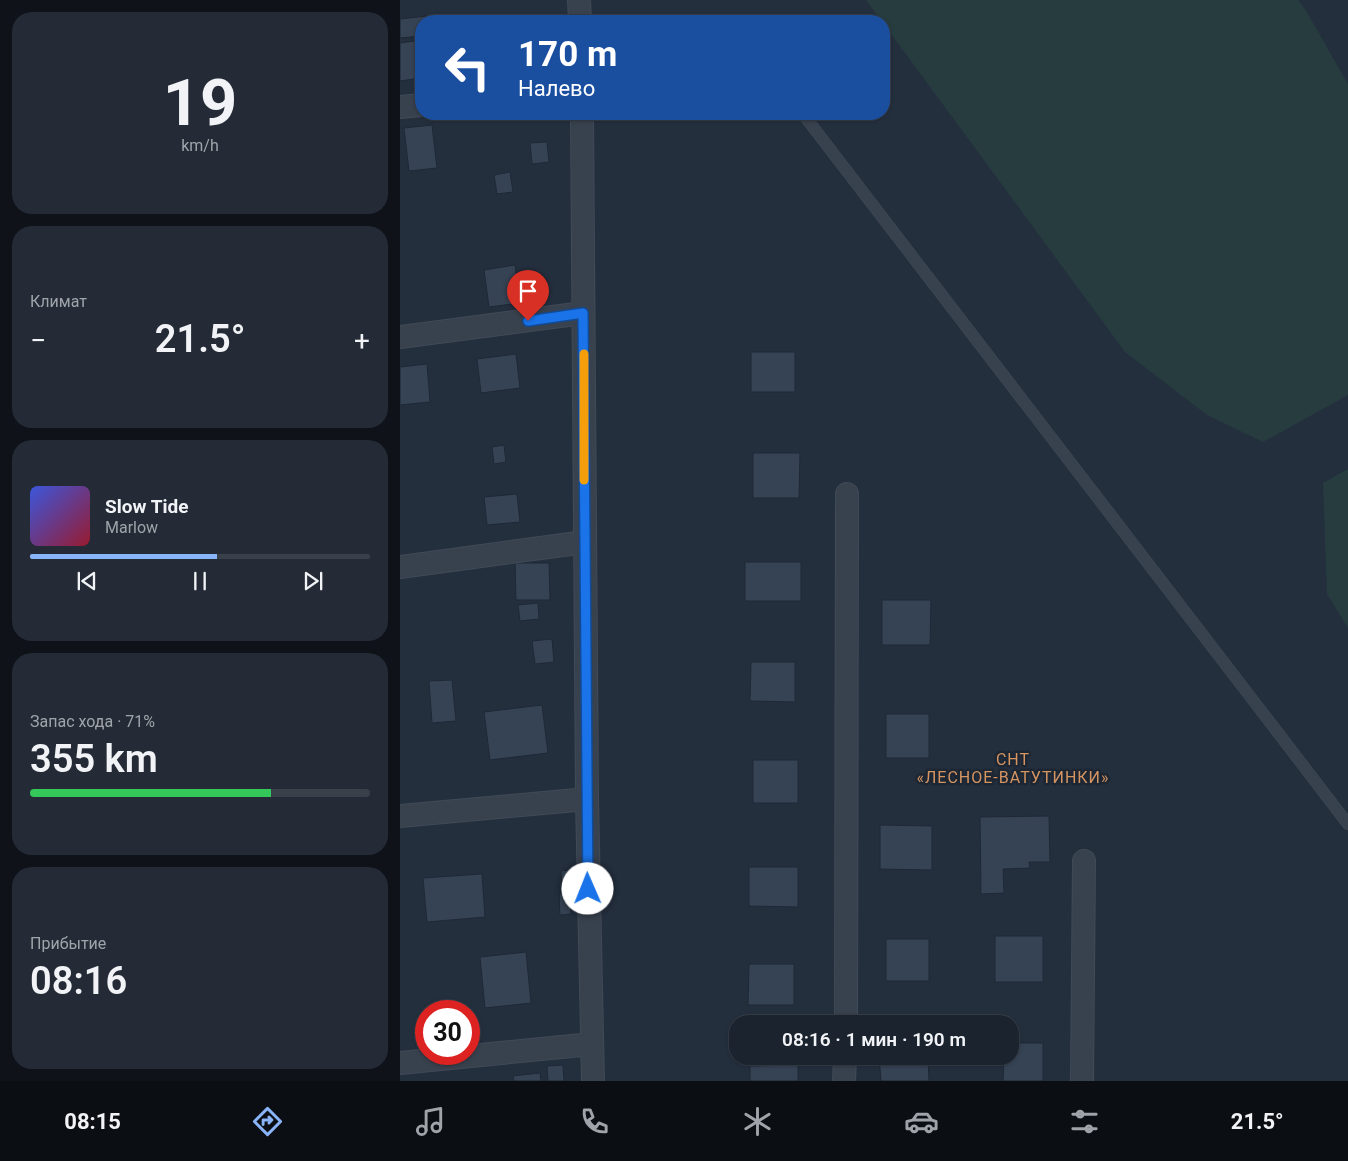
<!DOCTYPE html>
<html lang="ru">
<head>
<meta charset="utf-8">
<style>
	:root { --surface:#1b232e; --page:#242b36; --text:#f1f3f6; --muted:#a0a4aa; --line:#39404a; --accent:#8ab4f8 }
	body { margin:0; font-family:Roboto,sans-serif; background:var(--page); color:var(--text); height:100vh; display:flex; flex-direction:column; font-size:19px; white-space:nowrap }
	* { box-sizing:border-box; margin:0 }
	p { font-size:16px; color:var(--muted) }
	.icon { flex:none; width:28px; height:28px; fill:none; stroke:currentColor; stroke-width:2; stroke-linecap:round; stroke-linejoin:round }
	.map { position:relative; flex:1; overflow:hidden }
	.side { display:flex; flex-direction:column; gap:12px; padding:12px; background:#0f1319; width:400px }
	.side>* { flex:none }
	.banner { position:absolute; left:15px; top:15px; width:475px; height:105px; border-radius:20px; box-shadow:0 1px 4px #0004,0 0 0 1px var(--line); background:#1a4fa0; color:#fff; overflow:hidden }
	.speed { position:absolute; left:15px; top:1000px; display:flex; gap:10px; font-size:25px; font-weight:700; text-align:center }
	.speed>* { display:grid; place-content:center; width:65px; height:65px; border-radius:50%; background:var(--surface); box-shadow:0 1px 4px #0004,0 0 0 1px var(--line); line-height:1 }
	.speed .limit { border:8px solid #d22; background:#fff; color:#111 }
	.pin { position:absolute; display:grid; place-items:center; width:42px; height:42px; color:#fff; margin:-51px -21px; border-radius:50% 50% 50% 0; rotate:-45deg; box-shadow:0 0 5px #0007 }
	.pin .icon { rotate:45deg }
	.me { position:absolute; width:55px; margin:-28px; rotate:359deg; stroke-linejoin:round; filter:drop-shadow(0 0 4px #0008) }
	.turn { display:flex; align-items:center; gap:18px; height:105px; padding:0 20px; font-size:22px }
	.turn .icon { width:65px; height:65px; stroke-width:2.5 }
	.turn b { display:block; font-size:35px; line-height:42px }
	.big { font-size:38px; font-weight:600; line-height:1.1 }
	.side .widget { flex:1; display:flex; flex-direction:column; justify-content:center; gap:8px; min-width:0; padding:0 18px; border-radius:20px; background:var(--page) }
	.side .dial { align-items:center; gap:0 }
	.dial b { font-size:65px; line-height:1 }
	.song { display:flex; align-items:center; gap:15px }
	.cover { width:60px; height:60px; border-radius:8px; background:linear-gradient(135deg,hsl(230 70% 55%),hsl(350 70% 35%)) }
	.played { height:5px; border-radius:2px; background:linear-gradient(90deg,var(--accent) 55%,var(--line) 55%) }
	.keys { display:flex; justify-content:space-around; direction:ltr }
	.heat { display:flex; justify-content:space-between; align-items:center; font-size:28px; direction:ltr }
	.charge { height:8px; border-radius:4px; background:linear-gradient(90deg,#34c759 71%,var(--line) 0) }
	.trip { position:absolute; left:329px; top:1015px; width:290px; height:50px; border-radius:20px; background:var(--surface); box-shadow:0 1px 4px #0004,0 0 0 1px var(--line); font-weight:600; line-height:50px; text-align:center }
	.tabs { display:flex; height:80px; justify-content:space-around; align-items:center; background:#0b0e12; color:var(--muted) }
	.tabs .icon { width:35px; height:35px }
	.tabs .active { color:var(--accent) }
	.tabs b { font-size:22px; color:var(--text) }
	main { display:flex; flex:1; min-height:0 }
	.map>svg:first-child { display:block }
	.green { fill:#263c3f }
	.building { fill:#364354; stroke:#1f2835 }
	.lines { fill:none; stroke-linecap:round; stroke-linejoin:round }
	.service-casing { stroke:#414a57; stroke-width:12 }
	.minor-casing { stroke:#414a57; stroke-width:24 }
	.service { stroke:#38414e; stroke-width:11 }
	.minor { stroke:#38414e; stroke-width:22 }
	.route-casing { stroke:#114b97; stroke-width:12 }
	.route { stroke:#1a73e8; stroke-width:9 }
	.slow { stroke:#f59e0b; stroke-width:9 }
	.labels { text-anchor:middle; stroke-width:5; stroke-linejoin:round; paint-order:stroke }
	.neighbourhood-label { font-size:16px; letter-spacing:1px; fill:#d59563; stroke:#1d2633 }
</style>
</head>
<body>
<main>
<section class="side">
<div class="widget dial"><b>19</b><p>km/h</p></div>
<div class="widget"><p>Климат</p>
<div class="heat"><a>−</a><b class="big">21.5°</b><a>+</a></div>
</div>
<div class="widget">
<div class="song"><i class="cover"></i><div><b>Slow Tide</b><p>Marlow</p></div></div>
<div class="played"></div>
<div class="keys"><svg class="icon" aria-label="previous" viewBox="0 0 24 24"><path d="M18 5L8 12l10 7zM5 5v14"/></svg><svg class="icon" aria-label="pause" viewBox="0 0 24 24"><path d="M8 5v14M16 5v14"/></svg><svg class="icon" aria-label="next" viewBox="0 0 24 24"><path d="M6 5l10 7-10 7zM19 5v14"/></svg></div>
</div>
<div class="widget"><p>Запас хода · 71%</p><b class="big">355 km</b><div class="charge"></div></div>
<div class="widget"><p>Прибытие</p><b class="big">08:16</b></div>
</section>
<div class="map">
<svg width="948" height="1081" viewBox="0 0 948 1081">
	<rect width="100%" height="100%" fill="#242f3e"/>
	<path class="green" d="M 466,0 L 898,0 L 905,9 L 948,84 L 948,395 L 863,442 L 807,415 L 725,352 Z
		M 948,469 L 948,628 L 927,594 L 923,483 Z"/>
	<path class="building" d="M 27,16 L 28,21 L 21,21 L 21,36 L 0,38 L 0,19 Z
		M 21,40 L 21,78 L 0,81 L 0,43 Z
		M 32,125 L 37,168 L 9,171 L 4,128 Z
		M 147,142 L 149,162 L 132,164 L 130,143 Z
		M 110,172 L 113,192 L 97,194 L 94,175 Z
		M 115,265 L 120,303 L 89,307 L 84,270 Z
		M 351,352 L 395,352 L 395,392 L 351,392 Z
		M 116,354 L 120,388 L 81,393 L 77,359 Z
		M 27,364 L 30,402 L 0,405 L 0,367 Z
		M 104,445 L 106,462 L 94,464 L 92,447 Z
		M 353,453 L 400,453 L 399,498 L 353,498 Z
		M 117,494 L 120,522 L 87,525 L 84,497 Z
		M 345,562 L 401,562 L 401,601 L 345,601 Z
		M 115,563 L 149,563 L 150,600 L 116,600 Z
		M 482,600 L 531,600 L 530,645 L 482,645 Z
		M 138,603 L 139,619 L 120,621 L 118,605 Z
		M 152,639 L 154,662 L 135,664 L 132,641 Z
		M 351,662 L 395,662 L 395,702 L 350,701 Z
		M 52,680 L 56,721 L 32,723 L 29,681 Z
		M 142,705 L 148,753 L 90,760 L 84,712 Z
		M 486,714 L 529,714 L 529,758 L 486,758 Z
		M 353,760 L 398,760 L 398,803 L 353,803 Z
		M 649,816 L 650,862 L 629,862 L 630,868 L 603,869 L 604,893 L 581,894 L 580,817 Z
		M 480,825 L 532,826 L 532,870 L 480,869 Z
		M 349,867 L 398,867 L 398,907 L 349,906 Z
		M 177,869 L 178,889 L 162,890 L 161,871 Z
		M 82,874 L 85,917 L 27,922 L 23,878 Z
		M 170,893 L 171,914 L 160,915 L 159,894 Z
		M 595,936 L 643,936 L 643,982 L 595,982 Z
		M 486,939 L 529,939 L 529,981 L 486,981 Z
		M 126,952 L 131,1003 L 85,1008 L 80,957 Z
		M 349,964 L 394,964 L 394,1005 L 348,1005 Z
		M 610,1043 L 643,1043 L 643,1081 L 603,1081 L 604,1056 L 610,1056 Z
		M 479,1056 L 528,1056 L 529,1081 L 481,1081 Z
		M 163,1065 L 164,1081 L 148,1081 L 147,1066 Z
		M 398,1065 L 398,1081 L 350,1081 L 350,1066 Z
		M 140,1073 L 141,1081 L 114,1081 L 113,1076 Z"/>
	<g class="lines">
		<g class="service-casing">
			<path id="service" d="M 403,114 L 948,824"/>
		</g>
		<g class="minor-casing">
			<path id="minor" d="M 179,0 L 180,21
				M 0,107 L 21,105
				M 182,114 L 187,799 L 193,1081
				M 0,337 L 183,313
				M 0,567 L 185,542
				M 0,816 L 187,799
				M 446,1024 L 447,494
				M 0,1063 L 192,1044
				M 444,1081 L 445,1056
				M 682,1081 L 684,861"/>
		</g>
		<use href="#service" class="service"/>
		<use href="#minor" class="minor"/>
	</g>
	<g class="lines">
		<g class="route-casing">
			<path id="route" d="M 128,321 L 183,313 L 188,889"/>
		</g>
		<use href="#route" class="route"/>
		<path class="slow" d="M 184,354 L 184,480"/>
	</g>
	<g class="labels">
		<g class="neighbourhood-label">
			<text x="613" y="765">СНТ<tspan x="613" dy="18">«ЛЕСНОЕ-ВАТУТИНКИ»</tspan></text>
		</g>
	</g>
</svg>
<div class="speed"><div class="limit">30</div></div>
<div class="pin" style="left:128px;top:321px;background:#d93025"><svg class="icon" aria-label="arrive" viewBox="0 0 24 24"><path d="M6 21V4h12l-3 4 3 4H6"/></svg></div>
<svg class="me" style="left:188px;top:889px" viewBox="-20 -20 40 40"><circle r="19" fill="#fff"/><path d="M0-13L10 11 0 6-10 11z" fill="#1a73e8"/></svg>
<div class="trip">08:16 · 1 мин · 190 m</div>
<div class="banner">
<div class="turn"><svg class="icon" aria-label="left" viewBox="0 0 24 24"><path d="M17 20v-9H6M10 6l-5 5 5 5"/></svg><div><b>170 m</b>Налево</div></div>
</div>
</div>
</main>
<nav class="tabs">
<b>08:15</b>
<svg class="icon active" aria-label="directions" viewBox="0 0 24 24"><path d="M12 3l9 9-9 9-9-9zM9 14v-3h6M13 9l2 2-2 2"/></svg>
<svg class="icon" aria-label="music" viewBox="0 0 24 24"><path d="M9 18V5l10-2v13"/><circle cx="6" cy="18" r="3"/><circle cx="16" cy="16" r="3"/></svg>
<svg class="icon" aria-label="phone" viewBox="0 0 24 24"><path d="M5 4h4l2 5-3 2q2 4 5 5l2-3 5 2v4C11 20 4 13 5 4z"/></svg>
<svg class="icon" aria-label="climate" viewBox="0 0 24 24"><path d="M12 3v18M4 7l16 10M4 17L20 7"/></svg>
<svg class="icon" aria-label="car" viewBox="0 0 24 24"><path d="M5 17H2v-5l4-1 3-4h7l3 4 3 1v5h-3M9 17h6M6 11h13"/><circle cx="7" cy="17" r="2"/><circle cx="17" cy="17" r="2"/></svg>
<svg class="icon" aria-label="filters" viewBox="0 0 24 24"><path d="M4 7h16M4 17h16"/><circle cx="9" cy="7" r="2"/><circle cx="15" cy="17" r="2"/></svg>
<b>21.5°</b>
</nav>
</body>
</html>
